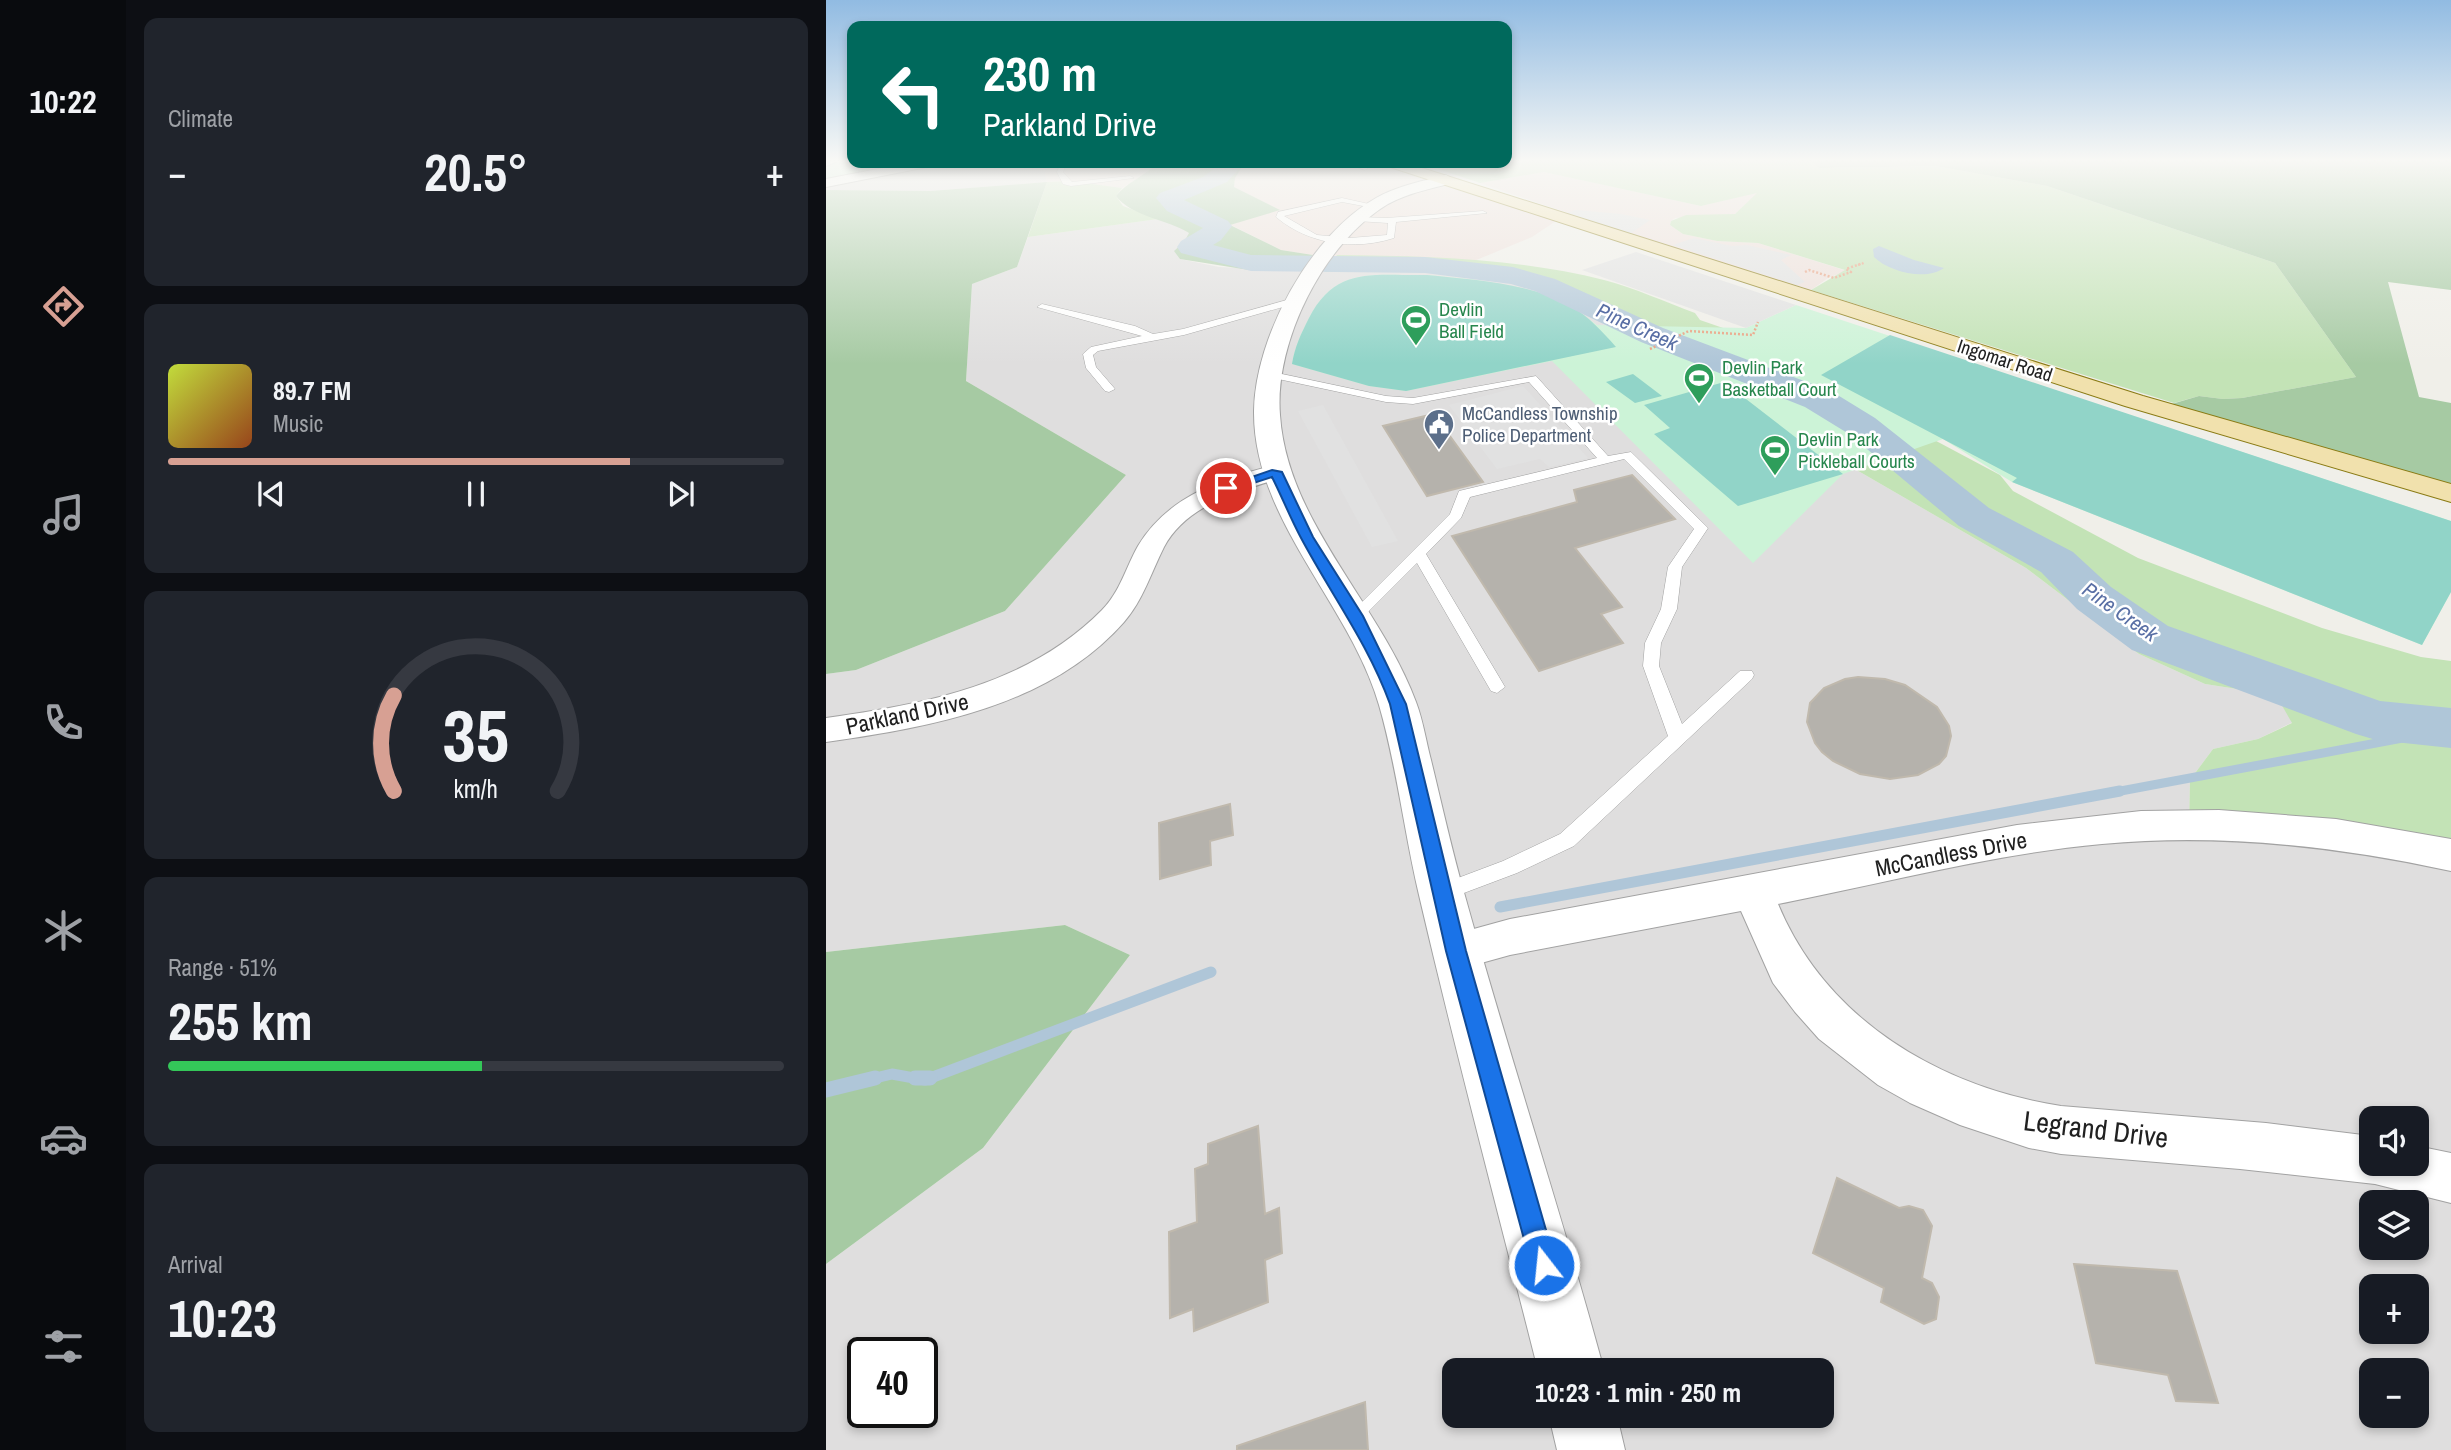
<!DOCTYPE html>
<html lang="en">
<head>
<meta charset="utf-8">
<style>
	:root { --surface:#171b24; --page:#20242c; --text:#f1f3f6; --muted:#9ea1a6; --line:#363941; --accent:#d7a093 }
	body { margin:0; font-family:"Archivo Narrow",sans-serif; background:var(--page); color:var(--text); height:100vh; display:flex; flex-direction:column; font-size:26px; white-space:nowrap }
	* { box-sizing:border-box; margin:0 }
	p { font-size:23px; color:var(--muted) }
	.icon { flex:none; width:38px; height:38px; fill:none; stroke:currentColor; stroke-width:2; stroke-linecap:round; stroke-linejoin:round }
	.map { position:relative; flex:1; overflow:hidden }
	.sheet { display:flex; flex-direction:column; gap:18px; padding:18px; background:#0d0f14; width:700px }
	.sheet>* { flex:none }
	.guide { position:absolute; left:21px; top:21px; width:665px; height:147px; border-radius:14px; box-shadow:0 4px 10px #0003; background:#00695c; color:#fff; overflow:hidden }
	.fabs { position:absolute; left:1533px; top:1106px; display:grid; gap:14px }
	.fabs a { display:grid; place-items:center; width:70px; height:70px; border-radius:14px; background:var(--surface); box-shadow:0 4px 10px #0003; font-size:35px }
	.speed { position:absolute; left:21px; top:1337px; display:flex; gap:14px; font-size:35px; font-weight:700; text-align:center }
	.speed>* { display:grid; place-content:center; width:91px; height:91px; border-radius:50%; background:var(--surface); box-shadow:0 4px 10px #0003; line-height:1 }
	.speed .limit { border:4px solid #111; border-radius:10px; background:#fff; color:#111 }
	.pin { position:absolute; display:grid; place-items:center; width:60px; height:60px; color:#fff; margin:-30px; border:4px solid #fff; border-radius:50%; box-shadow:0 2px 7px #0007 }
	.me { position:absolute; width:77px; margin:-38px; rotate:344deg; stroke-linejoin:round; filter:drop-shadow(0 0 5px #0008) }
	.turn { display:flex; align-items:center; gap:24px; height:147px; padding:0 21px; font-size:32px }
	.turn .icon { width:91px; height:91px; stroke-width:2.5 }
	.turn b { display:block; font-size:49px; line-height:60px }
	.big { font-size:52px; font-weight:700; line-height:1.1 }
	.sheet .tile { flex:1; display:flex; flex-direction:column; justify-content:center; gap:10px; min-width:0; padding:0 24px; border-radius:14px; background:var(--page) }
	.sheet .dial { align-items:center; gap:0 }
	.dial svg { height:182px; overflow:visible; fill:none; stroke:var(--line); stroke-width:7; stroke-linecap:round; text-anchor:middle }
	.dial text { fill:var(--text); stroke:none }
	.song { display:flex; align-items:center; gap:21px }
	.cover { width:84px; height:84px; border-radius:10px; background:linear-gradient(135deg,hsl(70 70% 55%),hsl(20 70% 35%)) }
	.played { height:7px; border-radius:4px; background:linear-gradient(90deg,var(--accent) 75%,var(--line) 75%) }
	.keys { display:flex; justify-content:space-around; direction:ltr }
	.heat { display:flex; justify-content:space-between; align-items:center; font-size:38px; direction:ltr }
	.charge { height:10px; border-radius:5px; background:linear-gradient(90deg,#34c759 51%,var(--line) 0) }
	.trip { position:absolute; left:616px; top:1358px; width:392px; height:70px; border-radius:14px; background:var(--surface); box-shadow:0 4px 10px #0003; font-weight:700; line-height:70px; text-align:center }
	main { display:flex; flex:1; min-height:0 }
	.menu { display:flex; flex-direction:column; width:126px; justify-content:space-around; align-items:center; background:#090b0e; color:var(--muted) }
	.menu .icon { width:49px; height:49px }
	.menu .active { color:var(--accent) }
	.menu b { font-size:32px; color:var(--text) }
	.map>svg:first-child { display:block }
	.residential { fill:#dfdede; fill-rule:evenodd }
	.commercial { fill:#eedfda }
	.grass { fill:#c3e3b6 }
	.forest { fill:#a6caa3 }
	.park { fill:#ccf3d7 }
	.pitch { fill:#91d4c8 }
	.parking { fill:#e1e1e1 }
	.water { fill:#afc6d8 }
	.lines { fill:none; stroke-linecap:round; stroke-linejoin:round }
	.stream-far2 { stroke:#afc6d8; stroke-width:9 }
	.stream-far1 { stroke:#afc6d8; stroke-width:11 }
	.stream { stroke:#afc6d8; stroke-width:15 }
	.river { fill:#afc6d8; fill-rule:evenodd }
	.building { fill:#b5b2ac; stroke:#c0b9ad; stroke-width:2 }
	.service-casing { stroke:#a2a2a2; stroke-width:1 }
	.minor-casing { stroke:#a2a2a2; stroke-width:2 }
	.tertiary-casing { stroke:#a2a2a2; stroke-width:2 }
	.primary-casing { stroke:#8a7b14; stroke-width:2 }
	.path-far1 { stroke:#e9a181; stroke-width:2; stroke-dasharray:2 2; stroke-linecap:butt }
	.path { stroke:#e9a181; stroke-width:2.5; stroke-dasharray:2 2; stroke-linecap:butt }
	.service { fill:#fff; fill-rule:evenodd }
	.minor { fill:#fff; fill-rule:evenodd }
	.tertiary { fill:#fff; fill-rule:evenodd }
	.primary { fill:#f1e1ad; fill-rule:evenodd }
	.route { fill:#1a73e8; stroke:#114b97; stroke-width:2 }
	.labels { text-anchor:middle; stroke-width:5; stroke-linejoin:round; paint-order:stroke }
	.far-leisure-label { font-size:19px; fill:#27864d; stroke:#fff; text-anchor:start }
	.far-street-label { font-size:19px; fill:#212121; stroke:#fff }
	.far-service-label { font-size:19px; fill:#4e5e75; stroke:#fff; text-anchor:start }
	.far-water-label { font-size:21px; font-style:italic; fill:#596fa5; stroke:#fff }
	.street-label { font-size:23px; fill:#212121; stroke:#fff }
	.near-street-label { font-size:28px; fill:#212121; stroke:#fff }
</style>
</head>
<body>
<main>
<nav class="menu">
<b>10:22</b>
<svg class="icon active" aria-label="directions" viewBox="0 0 24 24"><path d="M12 3l9 9-9 9-9-9zM9 14v-3h6M13 9l2 2-2 2"/></svg>
<svg class="icon" aria-label="music" viewBox="0 0 24 24"><path d="M9 18V5l10-2v13"/><circle cx="6" cy="18" r="3"/><circle cx="16" cy="16" r="3"/></svg>
<svg class="icon" aria-label="phone" viewBox="0 0 24 24"><path d="M5 4h4l2 5-3 2q2 4 5 5l2-3 5 2v4C11 20 4 13 5 4z"/></svg>
<svg class="icon" aria-label="climate" viewBox="0 0 24 24"><path d="M12 3v18M4 7l16 10M4 17L20 7"/></svg>
<svg class="icon" aria-label="car" viewBox="0 0 24 24"><path d="M5 17H2v-5l4-1 3-4h7l3 4 3 1v5h-3M9 17h6M6 11h13"/><circle cx="7" cy="17" r="2"/><circle cx="17" cy="17" r="2"/></svg>
<svg class="icon" aria-label="filters" viewBox="0 0 24 24"><path d="M4 7h16M4 17h16"/><circle cx="9" cy="7" r="2"/><circle cx="15" cy="17" r="2"/></svg>
</nav>
<section class="sheet">
<div class="tile"><p>Climate</p>
<div class="heat"><a>−</a><b class="big">20.5°</b><a>+</a></div>
</div>
<div class="tile">
<div class="song"><i class="cover"></i><div><b>89.7 FM</b><p>Music</p></div></div>
<div class="played"></div>
<div class="keys"><svg class="icon" aria-label="previous" viewBox="0 0 24 24"><path d="M18 5L8 12l10 7zM5 5v14"/></svg><svg class="icon" aria-label="pause" viewBox="0 0 24 24"><path d="M8 5v14M16 5v14"/></svg><svg class="icon" aria-label="next" viewBox="0 0 24 24"><path d="M6 5l10 7-10 7zM19 5v14"/></svg></div>
</div>
<div class="tile dial"><svg viewBox="0 0 100 80">
<path d="M14 69A42 42 0 1 1 86 69"/>
<path d="M14 69A42 42 0 0 1 14 27" stroke="#d7a093"/>
<text x="50" y="56" font-size="32" font-weight="700">35</text>
<text x="50" y="72" font-size="11">km/h</text>
</svg></div>
<div class="tile"><p>Range · 51%</p><b class="big">255 km</b><div class="charge"></div></div>
<div class="tile"><p>Arrival</p><b class="big">10:23</b></div>
</section>
<div class="map">
<svg width="1625" height="1450" viewBox="0 0 1625 1450">
	<rect width="100%" height="100%" fill="#f0efe9"/>
	<path class="residential" d="M 108,163 L 217,163 L 221,182 L 104,191 L 0,190 L 0,184 Z
		M 332,219 L 349,224 L 363,233 L 354,259 L 393,267 L 498,272 L 632,271 L 690,277 L 741,294 L 787,324 L 864,359 L 1015,461 L 1200,568 L 1313,654 L 1379,684 L 1424,691 L 1454,702 L 1467,722 L 1432,739 L 1387,749 L 1364,780 L 1363,825 L 1625,855 L 1625,1450 L 0,1450 L 0,1264 L 157,1148 L 304,955 L 239,925 L 0,952 L 0,674 L 30,670 L 179,611 L 300,475 L 140,381 L 146,284 L 191,267 L 202,237 ZM 1545,1118 L 1591,1118 L 1591,1164 L 1545,1164 ZM 1545,1202 L 1591,1202 L 1591,1248 L 1545,1248 ZM 1545,1286 L 1591,1286 L 1591,1332 L 1545,1332 ZM 37,1353 L 96,1353 L 96,1412 L 37,1412 ZM 628,1370 L 996,1370 L 996,1416 L 628,1416 ZM 1545,1370 L 1591,1370 L 1591,1416 L 1545,1416 Z"/>
	<path class="commercial" d="M 217,163 L 331,163 L 324,171 L 296,188 L 244,181 L 221,182 Z
		M 414,163 L 548,163 L 730,221 L 706,237 L 648,261 L 487,255 L 455,250 L 403,224 L 453,210 L 408,187 L 409,178 L 416,167 Z
		M 718,172 L 875,206 L 933,192 L 909,214 L 849,218 L 845,221 L 844,225 L 857,234 L 891,241 L 932,243 L 1021,271 L 1002,278 L 985,290 L 804,234 L 654,183 Z"/>
	<path class="grass" d="M 681,161 L 984,161 L 993,168 L 1109,166 L 1221,186 L 1449,263 L 1530,377 L 1416,398 L 1397,399 L 1373,396 L 1348,403 L 985,290 L 1019,270 L 932,243 L 891,241 L 857,234 L 844,225 L 845,221 L 860,215 L 909,214 L 931,193 L 875,206 L 718,172 L 654,183 L 609,168 L 607,163 Z
		M 244,181 L 296,188 L 290,196 L 297,206 L 332,219 L 202,237 L 221,182 Z
		M 511,255 C 599,256 691,258 778,280 C 809,288 839,302 869,313 L 874,320 L 900,329 L 1174,475 L 1187,491 L 1312,558 L 1496,628 L 1595,657 L 1625,661 L 1625,855 L 1363,825 L 1364,780 L 1387,749 L 1432,739 L 1466,723 L 1454,702 L 1424,691 L 1379,684 L 1313,654 L 1200,568 L 1015,461 L 864,359 L 787,324 L 741,294 L 690,277 L 632,271 L 498,272 Z"/>
	<path class="forest" d="M 985,161 L 1625,161 L 1625,290 L 1562,282 L 1593,397 L 1625,403 L 1625,493 L 1332,408 L 1373,396 L 1397,399 L 1416,398 L 1530,377 L 1449,263 L 1221,186 L 1109,166 L 993,168 Z
		M 331,163 L 414,163 L 416,167 L 409,178 L 408,187 L 454,210 L 404,225 L 455,250 L 487,255 L 474,271 L 423,270 L 354,259 L 348,251 L 358,242 L 363,233 C 341,219 306,217 290,196 C 301,182 319,176 331,163 Z
		M 221,182 L 191,267 L 146,284 L 140,381 L 300,475 L 179,611 L 30,670 L 0,674 L 0,190 L 104,191 Z
		M 239,925 L 304,955 L 157,1148 L 0,1264 L 0,952 Z"/>
	<path class="park" d="M 0,161 L 90,163 L 0,181 Z
		M 601,275 L 652,280 L 700,290 L 743,305 L 771,325 L 920,328 L 970,305 L 1625,521 L 1625,592 L 1596,645 L 1186,482 L 1117,439 L 1017,474 L 927,563 L 726,361 L 580,391 L 543,386 L 466,364 C 469,346 475,334 483,318 C 510,265 549,276 601,275 Z"/>
	<path class="pitch" d="M 601,275 C 643,279 709,284 745,306 C 763,317 776,331 790,347 L 580,391 L 543,386 L 466,364 C 469,346 475,334 483,318 C 510,265 549,276 601,275 Z
		M 1064,335 L 1625,521 L 1625,592 L 1596,645 L 1186,482 L 1191,478 L 995,375 Z
		M 807,374 L 836,396 L 809,403 L 780,382 Z
		M 898,382 L 1017,474 L 912,506 L 828,434 L 844,428 L 818,405 Z"/>
	<path class="parking" d="M 750,210 L 795,214 L 824,220 L 804,234 L 741,213 Z
		M 868,238 L 906,246 L 921,245 L 965,255 L 955,260 L 979,282 L 971,285 L 847,245 Z
		M 810,252 L 970,305 L 920,328 L 756,270 Z
		M 697,386 L 762,458 L 723,467 L 714,459 L 671,469 L 623,405 Z
		M 497,405 L 572,541 L 546,547 L 472,411 Z"/>
	<path class="water" d="M 1053,246 L 1088,260 L 1118,268 C 1100,281 1063,272 1048,257 L 1047,249 Z"/>
	<g class="lines">
		<path class="stream-far2" d="M 1284,793 L 1625,729"/>
		<path class="stream-far1" d="M 674,907 L 1294,791
			M 41,1080 L 66,1074 L 99,1080
			M 99,1080 L 385,972"/>
		<path class="stream" d="M 89,1078 L 104,1078
			M 0,1090 L 49,1078"/>
		<path class="river" d="M 392,163 L 417,164 L 401,182 L 358,200 L 402,221 L 406,226 L 395,240 L 387,245 L 425,255 L 599,257 L 687,267 L 729,279 L 837,328 L 1005,391 L 1049,418 L 1163,508 L 1247,552 L 1285,587 L 1342,626 L 1554,701 L 1625,708 L 1625,748 L 1550,740 L 1530,734 L 1306,650 L 1251,609 L 1215,572 L 1133,526 L 1023,434 L 979,407 L 815,342 L 709,291 L 685,284 L 599,273 L 425,271 L 355,253 L 351,247 L 355,241 L 377,228 L 341,211 L 330,198 L 334,193 L 377,177 L 392,166 Z"/>
	</g>
	<path class="building" d="M 608,414 L 657,482 L 601,496 L 557,426 Z
		M 806,475 L 849,519 L 749,548 L 796,607 L 775,614 L 797,643 L 713,671 L 626,536 L 751,502 L 748,490 Z
		M 1032,677 L 1059,679 L 1079,685 L 1111,707 L 1123,726 L 1125,736 L 1120,756 L 1113,764 L 1092,775 L 1064,779 L 1034,774 L 1007,761 L 996,752 L 989,743 L 981,722 L 984,703 L 998,688 L 1019,679 Z
		M 404,804 L 407,835 L 384,841 L 385,865 L 334,879 L 333,823 Z
		M 432,1126 L 439,1214 L 453,1208 L 456,1253 L 439,1260 L 442,1302 L 368,1331 L 367,1309 L 344,1318 L 343,1232 L 371,1222 L 369,1169 L 382,1164 L 382,1144 Z
		M 1011,1178 L 1073,1208 L 1083,1206 L 1097,1210 L 1106,1226 L 1096,1278 L 1106,1283 L 1113,1297 L 1110,1319 L 1098,1324 L 1055,1302 L 1058,1288 L 987,1253 Z
		M 1248,1264 L 1351,1271 L 1392,1403 L 1350,1401 L 1342,1375 L 1270,1363 Z
		M 539,1402 L 542,1450 L 411,1450 L 411,1446 Z"/>
	<g class="lines">
		<g class="service-casing">
			<path id="service" d="M 235,163 L 241,163 L 237,172 L 246,182 L 304,176 L 308,178 L 245,186 L 237,184 L 231,172 Z
				M 520,163 L 529,163 L 542,168 L 539,170 Z
				M 516,198 L 552,206 L 548,208 L 516,202 L 458,216 L 491,235 L 524,238 L 561,235 L 562,223 L 531,221 L 534,217 L 560,218 L 657,211 L 661,213 L 570,222 L 568,238 C 528,251 482,244 450,217 L 452,212 Z
				M 468,298 L 471,299 L 471,303 L 358,335 L 272,351 L 267,355 L 270,367 L 289,389 L 283,392 L 279,391 L 260,368 L 257,354 L 265,347 L 316,336 L 211,307 L 216,304 L 309,326 L 327,334 L 357,329 Z
				M 442,371 L 560,396 L 587,398 L 710,376 L 782,456 L 805,452 L 882,528 L 856,567 L 851,609 L 835,643 L 833,666 L 856,724 L 914,671 L 926,671 L 928,675 L 926,679 L 748,846 L 691,873 L 622,899 L 615,902 L 608,899 L 605,893 L 608,887 L 677,861 L 734,834 L 842,736 L 817,666 L 819,643 L 835,609 L 842,567 L 868,529 L 798,459 L 644,497 L 635,518 L 600,554 L 679,687 L 671,693 L 665,691 L 591,563 L 535,619 L 530,621 L 522,616 L 624,514 L 633,491 L 771,458 L 703,382 L 587,404 L 560,402 L 438,376 L 437,374 Z"/>
		</g>
		<g class="minor-casing">
			<path id="minor" d="M 83,163 L 107,163 L 101,167 L 0,187 L 0,179 Z
				M 450,465 L 459,467 L 462,472 L 459,477 C 415,490 361,504 338,547 C 325,573 317,600 298,622 C 224,706 106,727 0,742 L 0,718 C 100,704 202,685 276,610 C 294,592 300,567 312,546 C 342,496 396,478 450,465 Z
				M 1393,810 L 1510,819 L 1625,839 L 1625,871 C 1510,846 1394,833 1276,844 C 1167,854 1059,883 952,904 C 1000,1020 1114,1087 1235,1106 L 1440,1123 L 1545,1136 L 1545,1164 L 1591,1164 L 1591,1146 L 1625,1153 L 1625,1203 L 1549,1184 L 1414,1169 L 1235,1154 L 1203,1148 L 1134,1125 L 1084,1103 L 1052,1085 L 993,1039 L 969,1012 L 947,983 L 915,911 L 684,955 L 630,970 L 615,964 L 609,951 L 615,938 L 684,919 L 1191,825 L 1315,811 Z"/>
		</g>
		<g class="tertiary-casing">
			<path id="tertiary" d="M 0,161 L 12,161 L 0,166 Z
				M 620,175 L 628,180 L 626,183 C 604,189 582,193 562,204 C 498,242 448,342 454,415 C 461,522 554,604 590,702 C 597,720 600,741 605,760 C 616,805 626,851 639,896 C 683,1055 735,1211 778,1370 L 712,1370 C 672,1212 630,1054 593,895 C 578,832 571,767 553,705 C 524,604 427,520 428,411 C 429,337 484,235 550,198 C 571,186 597,181 620,175 Z
				M 723,1416 L 791,1416 L 799,1450 L 731,1450 Z"/>
		</g>
		<g class="primary-casing">
			<path id="primary" d="M 559,163 L 580,163 L 1317,396 L 1625,484 L 1625,502 L 1299,406 L 561,166 Z"/>
		</g>
		<path class="path-far1" d="M 1032,265 L 1038,263"/>
		<path class="path" d="M 979,272 L 983,270 L 1008,278 L 1025,272 L 1020,269 L 1037,263
			M 824,349 L 863,331 L 927,335 L 932,322"/>
		<use href="#service" class="service"/>
		<use href="#minor" class="minor"/>
		<use href="#tertiary" class="tertiary"/>
		<use href="#primary" class="primary"/>
	</g>
	<linearGradient id="sky" x2="0" y2="1"><stop stop-color="#91bbe2"/><stop offset="0.44" stop-color="#f8f8f5"/><stop offset="1" stop-color="#f8f8f5" stop-opacity="0"/></linearGradient>
	<rect width="1625" height="364" fill="url(#sky)"/>
	<path class="route" d="M 446,470 L 456,472 L 487,537 L 537,616 L 580,704 L 640,951 L 730,1265 L 726,1274 L 718,1278 L 709,1274 L 705,1265 L 620,951 L 564,704 C 542,643 504,593 474,536 C 464,517 456,497 446,477 L 400,492 L 394,488 Z"/>
	<defs>
		<g id="stadium-pin" transform="scale(1.575)"><path d="M0 17L-7.5 6A9.5 9.5 0 1 1 7.5 6Z" fill="#2e9e5b" stroke="#fff"/><path d="M0-5a6.5 5 0 1 0 0 10a6.5 5 0 1 0 0-10ZM-3.5-1.8h7v3.6h-7Z" fill="#fff"/></g>
		<g id="civic-pin" transform="scale(1.575)"><path d="M0 17L-7.5 6A9.5 9.5 0 1 1 7.5 6Z" fill="#5c6f8a" stroke="#fff"/><path d="M-.6-6.5H3V-4.5H.6V-3L4-1V1h2V6H-6V1h2V-1L-.6-3ZM-1.2 2.5V6h2.4V2.5Z" fill="#fff"/></g>
	</defs>
	<g fill-rule="evenodd">
		<use href="#stadium-pin" x="590" y="320"/>
		<use href="#stadium-pin" x="873" y="378"/>
		<use href="#civic-pin" x="613" y="424"/>
		<use href="#stadium-pin" x="949" y="450"/>
	</g>
	<g class="labels">
		<g class="far-leisure-label">
			<text x="613" y="316">Devlin<tspan x="613" dy="22">Ball Field</tspan></text>
			<text x="896" y="374">Devlin Park<tspan x="896" dy="22">Basketball Court</tspan></text>
			<text x="972" y="446">Devlin Park<tspan x="972" dy="22">Pickleball Courts</tspan></text>
		</g>
		<g class="far-street-label">
			<text transform="translate(1179 360) rotate(18)" y="7">Ingomar Road</text>
		</g>
		<g class="far-service-label">
			<text x="636" y="420">McCandless Township<tspan x="636" dy="22">Police Department</tspan></text>
		</g>
		<g class="far-water-label">
			<text transform="translate(811 327) rotate(24)" y="7">Pine Creek</text>
			<text transform="translate(1294 612) rotate(35)" y="7">Pine Creek</text>
		</g>
		<g class="street-label">
			<text transform="translate(81 714) rotate(-12)" y="8">Parkland Drive</text>
			<text transform="translate(1125 854) rotate(-11)" y="8">McCandless Drive</text>
		</g>
		<g class="near-street-label">
			<text transform="translate(1270 1129) rotate(7)" y="10">Legrand Drive</text>
		</g>
	</g>
</svg>
<div class="fabs">
<a><svg class="icon" aria-label="sound" viewBox="0 0 24 24"><path d="M4 9h4l5-4v14l-5-4H4zM17 9q2 3 0 6"/></svg></a>
<a><svg class="icon" aria-label="layers" viewBox="0 0 24 24"><path d="M12 4l9 5-9 5-9-5zM3 14l9 5 9-5"/></svg></a>
<a>+</a>
<a>−</a>
</div>
<div class="speed"><div class="limit">40</div></div>
<div class="pin" style="left:400px;top:488px;background:#d93025"><svg class="icon" aria-label="arrive" viewBox="0 0 24 24"><path d="M6 21V4h12l-3 4 3 4H6"/></svg></div>
<svg class="me" style="left:718px;top:1265px" viewBox="-20 -20 40 40"><circle r="17" fill="#1a73e8" stroke="#fff" stroke-width="3"/><path d="M0-11L8 9 0 5-8 9z" fill="#fff"/></svg>
<div class="trip">10:23 · 1 min · 250 m</div>
<div class="guide">
<div class="turn"><svg class="icon" aria-label="left" viewBox="0 0 24 24"><path d="M17 20v-9H6M10 6l-5 5 5 5"/></svg><div><b>230 m</b>Parkland Drive</div></div>
</div>
</div>
</main>
</body>
</html>
